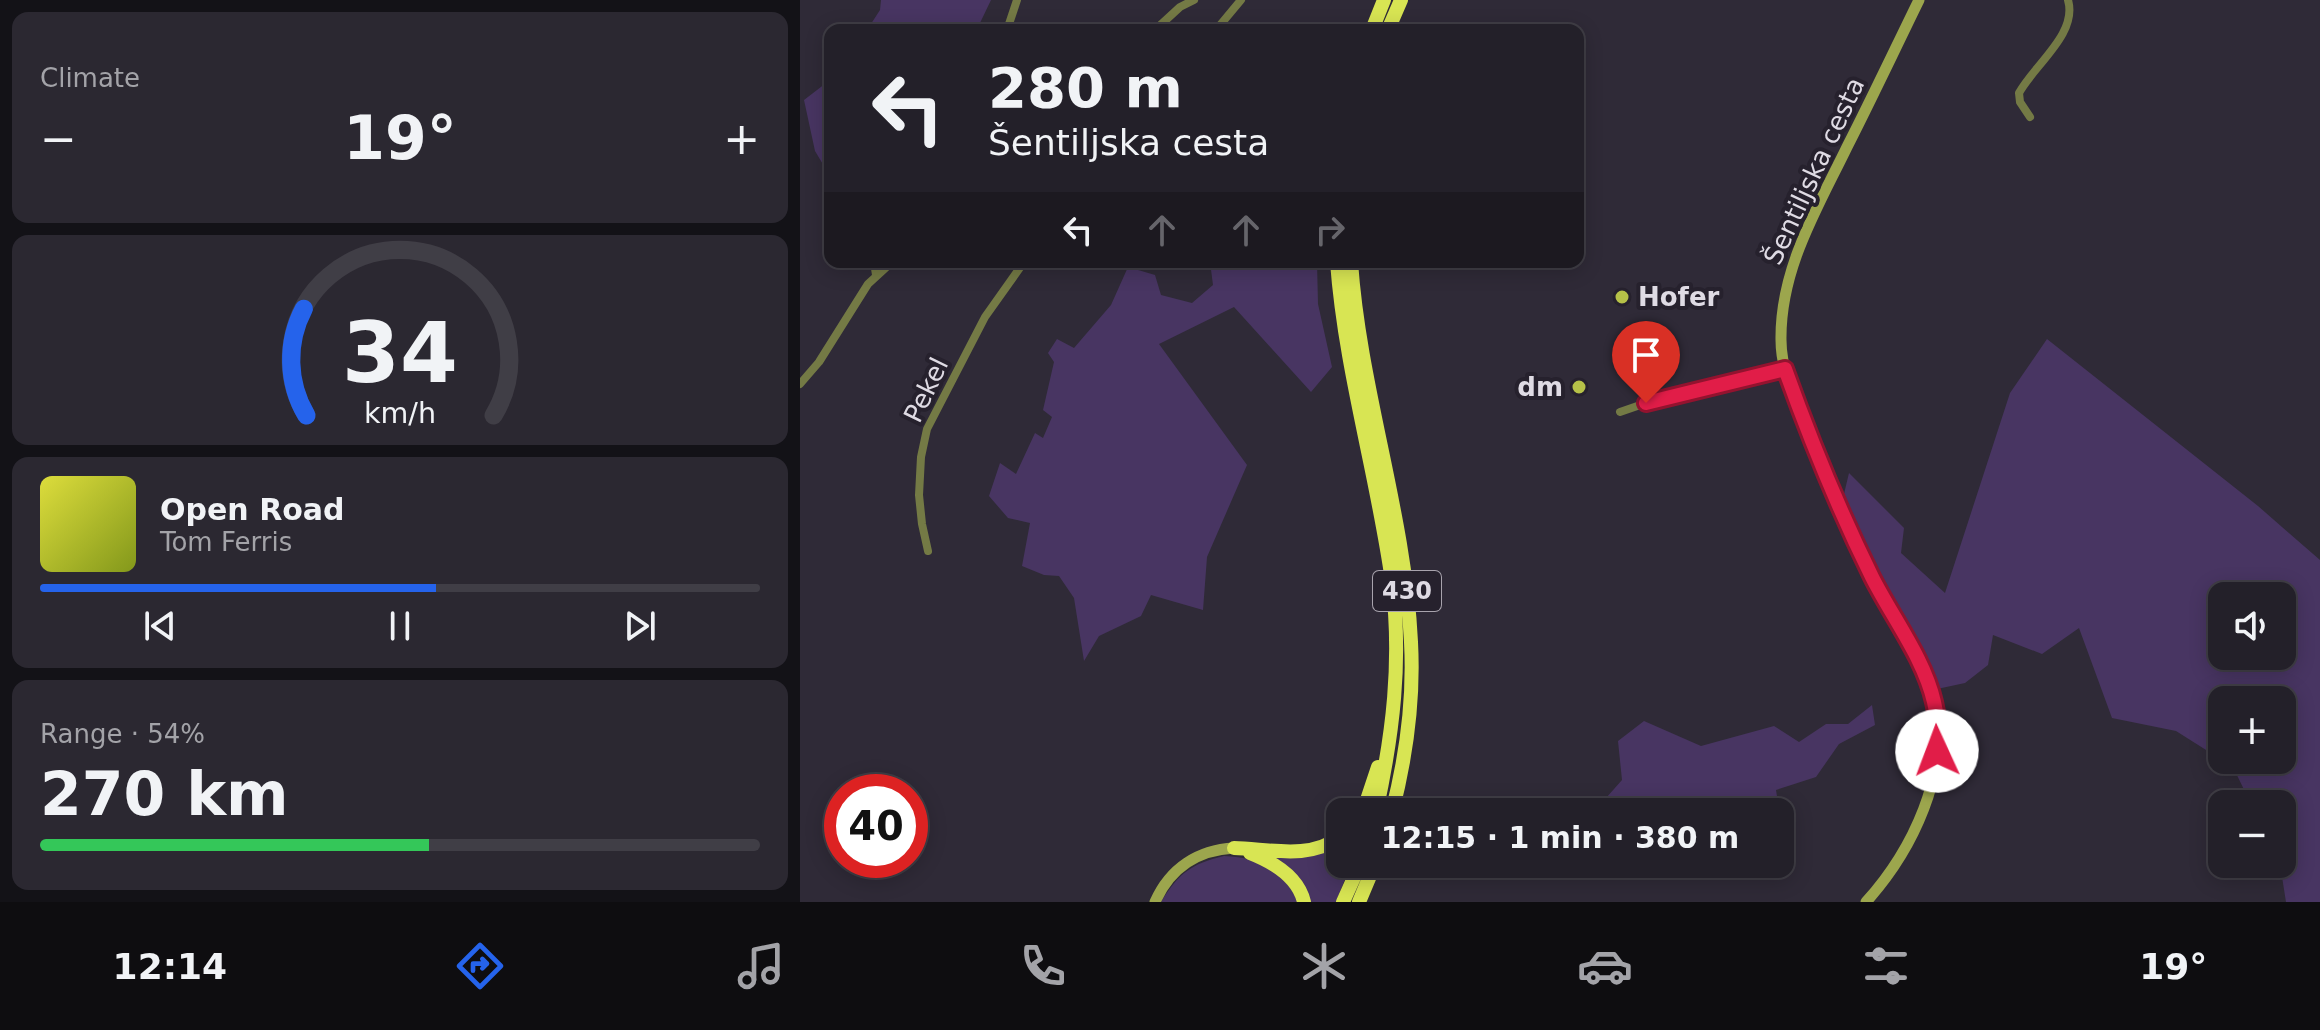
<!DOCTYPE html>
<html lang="en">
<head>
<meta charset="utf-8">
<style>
	:root { --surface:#232029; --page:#2b2831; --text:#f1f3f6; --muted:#a3a3a8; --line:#403e46; --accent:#2563eb }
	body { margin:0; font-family:"DejaVu Sans",sans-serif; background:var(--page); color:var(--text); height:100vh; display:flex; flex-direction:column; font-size:30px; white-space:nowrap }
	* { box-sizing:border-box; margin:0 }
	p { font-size:26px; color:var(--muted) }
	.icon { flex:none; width:44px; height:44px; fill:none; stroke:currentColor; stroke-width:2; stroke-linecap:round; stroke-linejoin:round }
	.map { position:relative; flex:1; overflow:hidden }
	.drawer { display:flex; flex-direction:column; gap:12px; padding:12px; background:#131217; width:800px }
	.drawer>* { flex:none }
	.hud { position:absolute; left:24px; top:24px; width:760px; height:244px; border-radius:16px; box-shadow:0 4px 20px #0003,0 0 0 2px var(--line); background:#232029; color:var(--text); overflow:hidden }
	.tools { position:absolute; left:1408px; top:582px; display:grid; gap:16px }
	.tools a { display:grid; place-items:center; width:88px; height:88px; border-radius:16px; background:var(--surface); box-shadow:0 4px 20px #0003,0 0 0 2px var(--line); font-size:40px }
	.speed { position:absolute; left:24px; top:774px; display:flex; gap:16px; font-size:40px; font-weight:700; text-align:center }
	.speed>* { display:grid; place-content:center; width:104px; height:104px; border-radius:50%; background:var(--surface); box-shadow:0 4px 20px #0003,0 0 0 2px var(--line); line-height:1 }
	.speed .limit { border:12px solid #d22; background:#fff; color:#111 }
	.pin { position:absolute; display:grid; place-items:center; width:68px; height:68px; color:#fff; margin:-82px -34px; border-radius:50% 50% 50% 0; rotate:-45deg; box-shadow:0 0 8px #0007 }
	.pin .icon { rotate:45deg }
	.me { position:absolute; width:88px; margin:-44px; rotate:358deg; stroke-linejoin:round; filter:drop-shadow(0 0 6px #0008) }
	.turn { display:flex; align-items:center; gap:28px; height:168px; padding:0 32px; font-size:36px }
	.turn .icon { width:104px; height:104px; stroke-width:2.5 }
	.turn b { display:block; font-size:56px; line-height:68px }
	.lanes { display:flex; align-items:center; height:76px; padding:0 32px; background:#0003; justify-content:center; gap:40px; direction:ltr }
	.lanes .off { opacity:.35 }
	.big { font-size:60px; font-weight:800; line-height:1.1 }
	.drawer .tile { flex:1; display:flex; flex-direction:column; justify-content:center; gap:12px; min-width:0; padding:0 28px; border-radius:16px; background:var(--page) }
	.drawer .dial { align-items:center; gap:0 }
	.dial svg { height:208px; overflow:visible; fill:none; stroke:var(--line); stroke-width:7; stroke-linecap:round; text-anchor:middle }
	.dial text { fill:var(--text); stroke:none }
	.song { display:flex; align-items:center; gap:24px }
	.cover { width:96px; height:96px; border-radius:12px; background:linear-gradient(135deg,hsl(60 70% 55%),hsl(70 70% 35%)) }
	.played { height:8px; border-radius:4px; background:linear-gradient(90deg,var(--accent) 55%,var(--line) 55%) }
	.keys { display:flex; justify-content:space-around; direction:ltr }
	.heat { display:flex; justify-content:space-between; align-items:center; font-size:44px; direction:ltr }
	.charge { height:12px; border-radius:6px; background:linear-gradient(90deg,#34c759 54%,var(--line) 0) }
	.trip { position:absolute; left:526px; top:798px; width:468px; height:80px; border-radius:16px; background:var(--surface); box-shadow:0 4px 20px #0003,0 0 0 2px var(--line); font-weight:800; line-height:80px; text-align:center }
	.menu { display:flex; height:128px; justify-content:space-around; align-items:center; background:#0e0d10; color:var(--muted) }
	.menu .icon { width:56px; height:56px }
	.menu .on { color:var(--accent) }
	.menu b { font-size:36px; color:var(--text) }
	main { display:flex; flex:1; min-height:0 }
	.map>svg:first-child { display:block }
	.green { fill:#483562; fill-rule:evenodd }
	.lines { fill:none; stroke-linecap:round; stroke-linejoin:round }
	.street { stroke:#747a45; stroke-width:8 }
	.secondary { stroke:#9ca64d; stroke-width:11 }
	.highway { stroke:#d8e553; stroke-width:14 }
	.route-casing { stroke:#92132f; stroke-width:20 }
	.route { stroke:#e11d48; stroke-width:14 }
	.poi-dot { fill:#b6c148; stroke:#26212d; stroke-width:3 }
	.labels { text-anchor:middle; stroke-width:8; stroke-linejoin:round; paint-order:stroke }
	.shield { fill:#26212d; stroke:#a8a3ad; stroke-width:2 }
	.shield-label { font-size:24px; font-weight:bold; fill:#dfdbe4 }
	.street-label { font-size:26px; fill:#dfdbe4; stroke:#26212d }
	.poi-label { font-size:26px; font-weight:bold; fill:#dfdbe4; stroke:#26212d; text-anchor:start }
</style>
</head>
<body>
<main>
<section class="drawer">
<div class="tile"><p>Climate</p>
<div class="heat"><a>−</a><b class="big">19°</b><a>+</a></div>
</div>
<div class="tile dial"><svg viewBox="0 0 100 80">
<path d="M14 69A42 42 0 1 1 86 69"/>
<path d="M14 69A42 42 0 0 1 13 28" stroke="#2563eb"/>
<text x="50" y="56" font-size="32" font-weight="700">34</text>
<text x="50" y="72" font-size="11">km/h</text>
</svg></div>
<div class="tile">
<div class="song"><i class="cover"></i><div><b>Open Road</b><p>Tom Ferris</p></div></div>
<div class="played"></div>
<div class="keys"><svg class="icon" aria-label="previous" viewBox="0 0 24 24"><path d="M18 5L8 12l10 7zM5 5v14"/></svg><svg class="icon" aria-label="pause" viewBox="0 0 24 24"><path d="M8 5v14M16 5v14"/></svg><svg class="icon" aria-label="next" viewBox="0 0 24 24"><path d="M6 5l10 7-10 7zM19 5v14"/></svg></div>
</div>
<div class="tile"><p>Range · 54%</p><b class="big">270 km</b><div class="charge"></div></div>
</section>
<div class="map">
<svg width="1520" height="902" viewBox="0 0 1520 902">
	<rect width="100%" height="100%" fill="#2f2a37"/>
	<path class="green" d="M 81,0 L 191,0 L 180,23 L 188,30 L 67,30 L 80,10 Z
		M 30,80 L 30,176 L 15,151 L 4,100 Z
		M 410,262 L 517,262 L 518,304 L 532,367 L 511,392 L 434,307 L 359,344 L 447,465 L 407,557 L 403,610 L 351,595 L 341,616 L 299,636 L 284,661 L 274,598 L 259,576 L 244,575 L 222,566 L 230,523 L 208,518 L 189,496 L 200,463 L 216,474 L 235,433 L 243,438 L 252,417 L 243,410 L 254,362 L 248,353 L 257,339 L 274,348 L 311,305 L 328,267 L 355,275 L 361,295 L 392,303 L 413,285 Z
		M 1247,339 L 1458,506 L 1520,560 L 1520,902 L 1486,902 L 1480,864 L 1482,864 L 1482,804 L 1451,804 L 1433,767 L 1376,731 L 1312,718 L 1279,628 L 1242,654 L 1193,635 L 1188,665 L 1165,683 L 1137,689 L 1082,580 L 1044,494 L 1049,473 L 1104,528 L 1101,553 L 1145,593 L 1210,393 ZM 1422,596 L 1482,596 L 1482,656 L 1422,656 ZM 1422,700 L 1482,700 L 1482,760 L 1422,760 Z
		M 1072,705 L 1075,725 L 1039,744 L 1016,777 L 976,790 L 979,809 L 967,812 L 796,812 L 798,807 L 822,780 L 818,741 L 844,721 L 901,746 L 974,726 L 999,742 L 1026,724 L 1048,724 Z
		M 540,843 L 540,864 L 551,864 L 536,902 L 509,902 L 464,853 Z
		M 424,856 C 460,857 482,871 499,902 L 361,902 C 379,873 391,864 424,856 Z"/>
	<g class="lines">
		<path class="street" d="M 207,30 L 217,0
			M 355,30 L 380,7 L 394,0
			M 416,30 L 441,0
			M 1230,117 L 1220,102 L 1219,93 C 1234,65 1278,34 1268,0
			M 74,262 L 76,275
			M 0,384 L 19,362 L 68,284 L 92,262
			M 820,412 L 846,403 L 985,369
			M 128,551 L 122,524 L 119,495 L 121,457 L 127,429 L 185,317 L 224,262"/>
		<path class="secondary" d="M 355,902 C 370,868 398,850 434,848
			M 1066,902 C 1112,851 1151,772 1134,702 C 1124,658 1092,617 1072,577 C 1050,532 1031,485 1012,438 C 999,407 981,375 981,340 C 980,269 1017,209 1047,147 C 1072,98 1095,49 1119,0"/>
		<path class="highway" d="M 572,30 L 584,0
			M 588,30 L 601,0
			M 537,262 C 545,370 577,474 592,581 C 602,661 593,734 576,812
			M 551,262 C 560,391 605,513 611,642 C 614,698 606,758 592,812
			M 563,812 L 578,767
			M 434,848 C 470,849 509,860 540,837
			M 450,853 C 473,862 498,876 504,902
			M 543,902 L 560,864
			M 559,902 L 575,864"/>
	</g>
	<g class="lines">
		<g class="route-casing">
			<path id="route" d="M 846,403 L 985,369 C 1010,439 1039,510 1072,577 C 1092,617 1124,658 1134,702 C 1138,718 1138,734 1137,751"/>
		</g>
		<use href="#route" class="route"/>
	</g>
	<g class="poi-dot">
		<circle cx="822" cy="297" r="8"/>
		<circle cx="779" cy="387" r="8"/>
	</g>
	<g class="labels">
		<rect class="shield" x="573" y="571" width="68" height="40" rx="6"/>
		<g class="shield-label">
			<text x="607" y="599">430</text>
		</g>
		<g class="street-label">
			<text transform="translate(1014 171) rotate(-65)" y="9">Šentiljska cesta</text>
			<text transform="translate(126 390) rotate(-64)" y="9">Pekel</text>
		</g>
		<g class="poi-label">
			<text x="838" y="306">Hofer</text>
			<text x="763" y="396" text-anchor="end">dm</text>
		</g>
	</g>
</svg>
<div class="tools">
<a><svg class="icon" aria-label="sound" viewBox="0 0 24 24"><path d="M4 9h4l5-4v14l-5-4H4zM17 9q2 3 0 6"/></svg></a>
<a>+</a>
<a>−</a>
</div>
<div class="speed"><div class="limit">40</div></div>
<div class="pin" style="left:846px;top:403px;background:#d93025"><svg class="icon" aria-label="arrive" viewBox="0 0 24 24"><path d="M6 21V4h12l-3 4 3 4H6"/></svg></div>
<svg class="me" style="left:1137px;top:751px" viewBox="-20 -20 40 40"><circle r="19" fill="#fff"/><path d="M0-13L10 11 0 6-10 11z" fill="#e11d48"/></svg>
<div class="trip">12:15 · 1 min · 380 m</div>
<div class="hud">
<div class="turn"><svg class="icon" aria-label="left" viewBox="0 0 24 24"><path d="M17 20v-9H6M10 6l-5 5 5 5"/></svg><div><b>280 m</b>Šentiljska cesta</div></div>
<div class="lanes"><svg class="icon" aria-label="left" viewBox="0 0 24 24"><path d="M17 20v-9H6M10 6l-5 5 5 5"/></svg><svg class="icon off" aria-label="ahead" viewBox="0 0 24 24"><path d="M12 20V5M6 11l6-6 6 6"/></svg><svg class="icon off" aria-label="ahead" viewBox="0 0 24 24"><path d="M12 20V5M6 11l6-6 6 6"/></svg><svg class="icon off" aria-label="right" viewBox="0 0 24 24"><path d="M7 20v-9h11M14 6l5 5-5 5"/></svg></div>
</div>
</div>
</main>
<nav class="menu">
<b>12:14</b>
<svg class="icon on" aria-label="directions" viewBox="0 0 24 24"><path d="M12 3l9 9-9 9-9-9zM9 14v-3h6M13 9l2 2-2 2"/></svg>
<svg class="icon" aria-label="music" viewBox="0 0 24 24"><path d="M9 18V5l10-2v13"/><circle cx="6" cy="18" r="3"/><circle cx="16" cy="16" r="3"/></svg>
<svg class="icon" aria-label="phone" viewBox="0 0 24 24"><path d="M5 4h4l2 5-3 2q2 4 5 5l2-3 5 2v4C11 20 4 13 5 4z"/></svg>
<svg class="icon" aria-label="climate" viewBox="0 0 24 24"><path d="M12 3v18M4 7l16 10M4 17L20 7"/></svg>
<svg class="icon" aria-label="car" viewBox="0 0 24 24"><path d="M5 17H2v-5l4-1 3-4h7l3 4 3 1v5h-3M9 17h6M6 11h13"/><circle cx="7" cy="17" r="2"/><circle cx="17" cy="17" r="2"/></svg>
<svg class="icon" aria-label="filters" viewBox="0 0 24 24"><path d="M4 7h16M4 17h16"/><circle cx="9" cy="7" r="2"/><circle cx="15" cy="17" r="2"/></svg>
<b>19°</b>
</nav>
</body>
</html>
